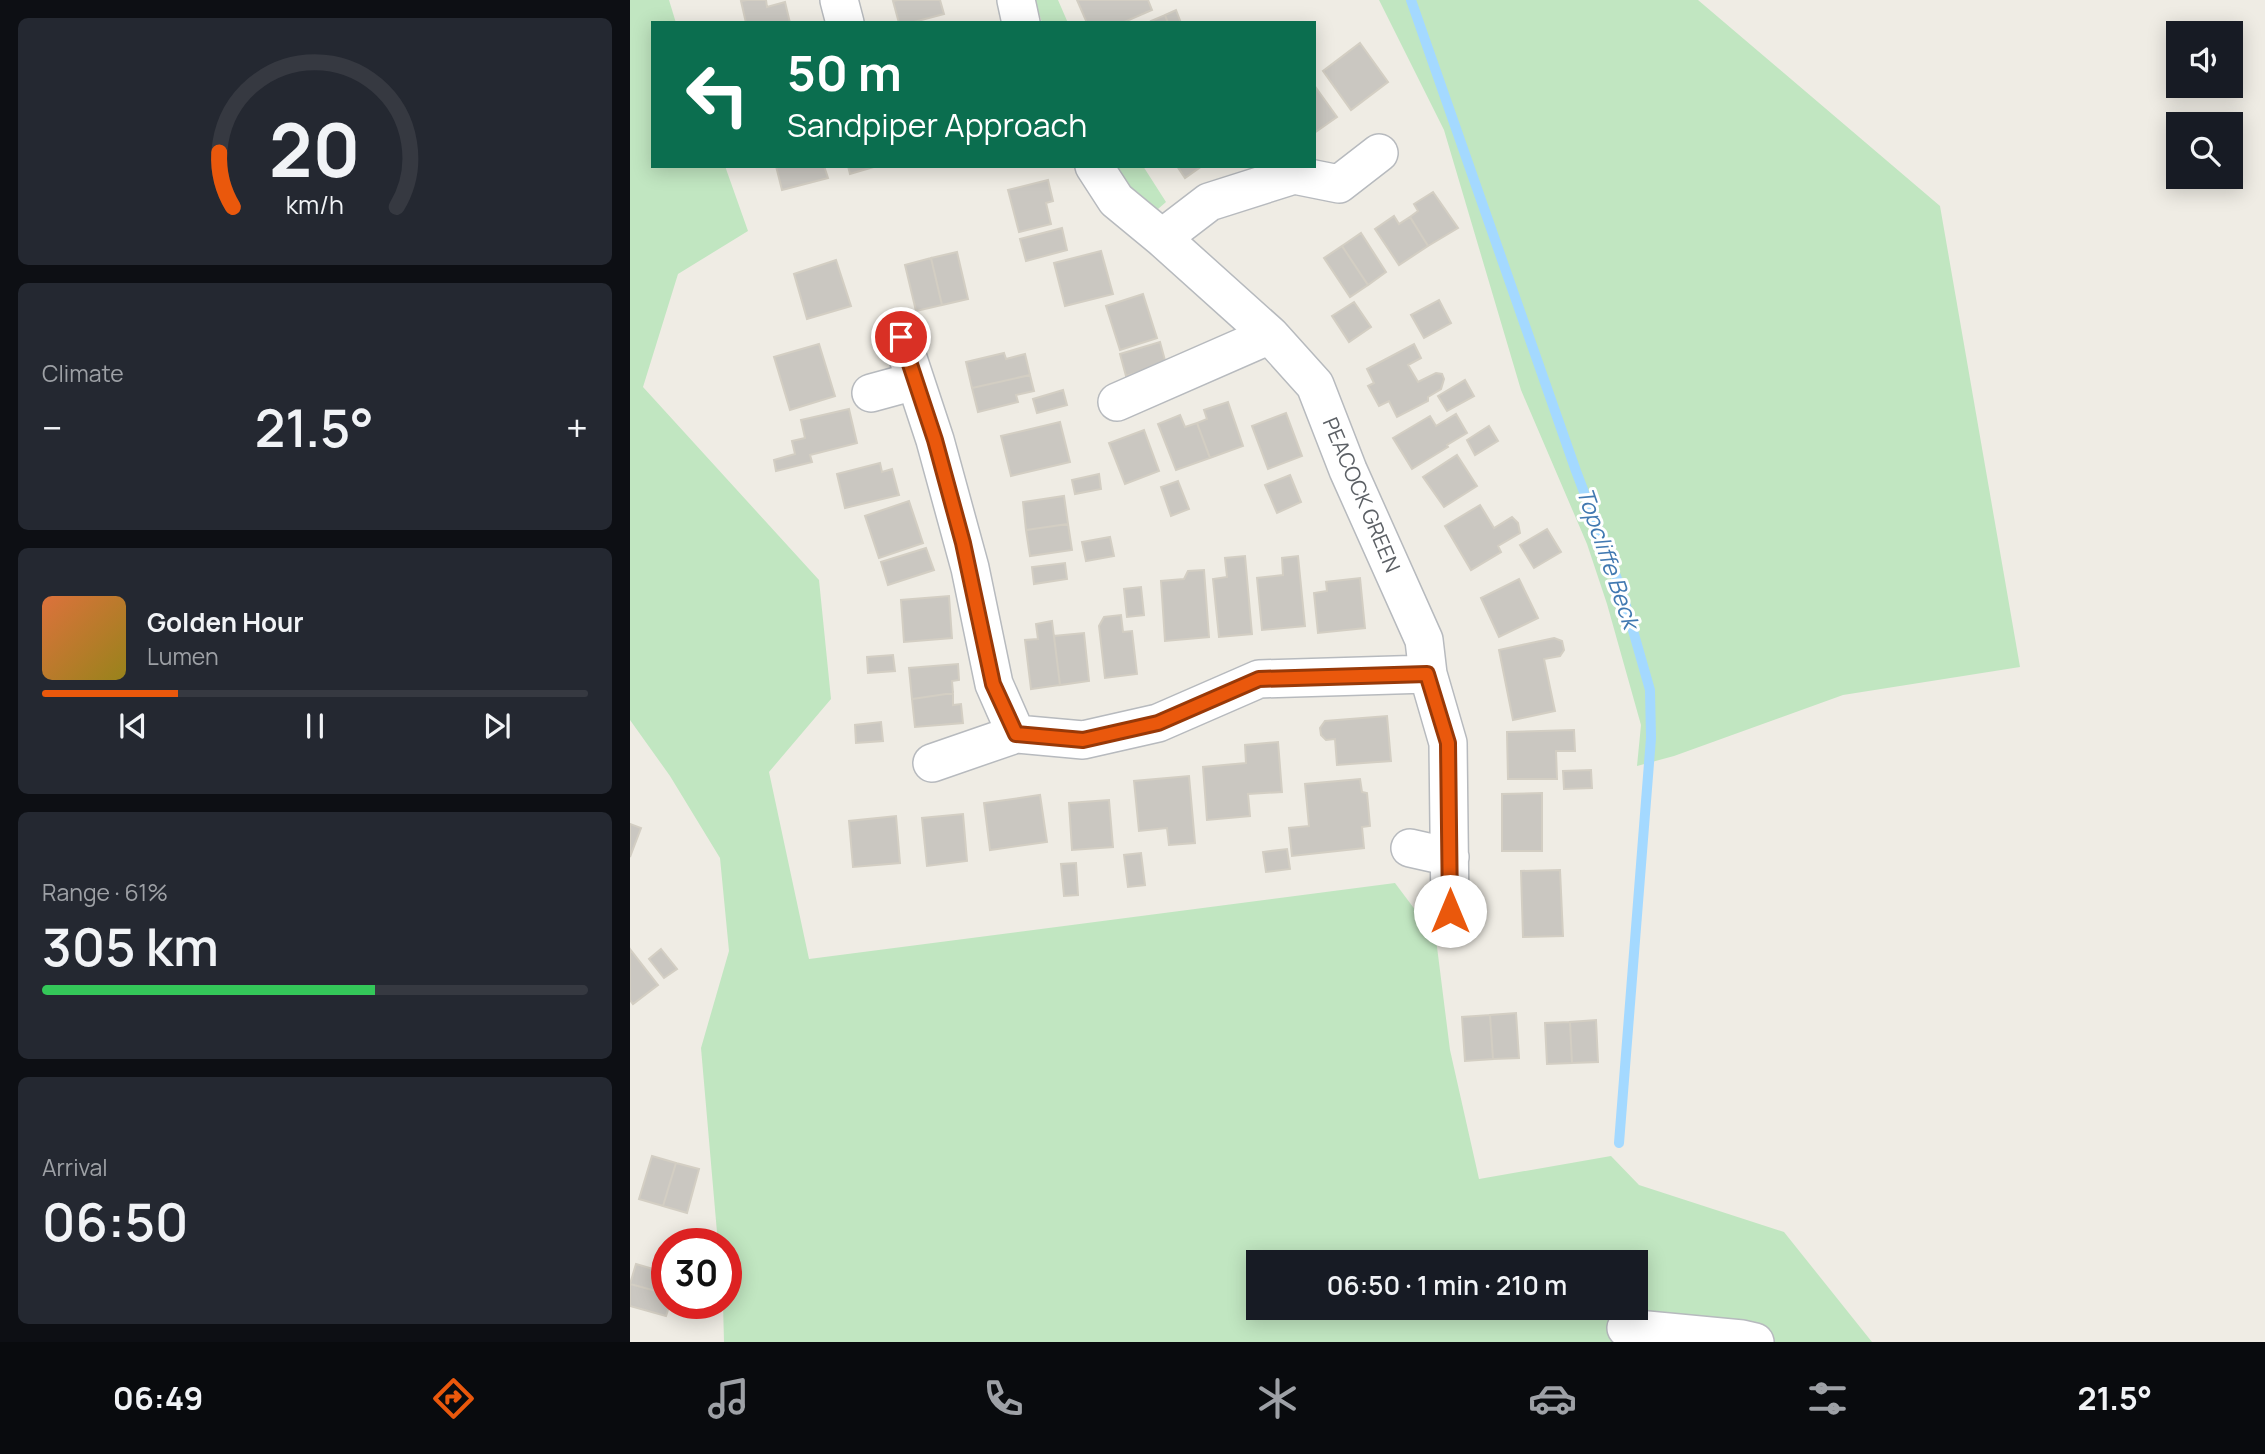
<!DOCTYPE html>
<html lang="en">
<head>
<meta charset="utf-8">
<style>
	:root { --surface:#171b24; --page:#242831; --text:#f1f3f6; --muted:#9ea1a6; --line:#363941; --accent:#ea580c }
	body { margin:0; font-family:Manrope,sans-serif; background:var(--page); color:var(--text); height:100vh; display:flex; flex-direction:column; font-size:26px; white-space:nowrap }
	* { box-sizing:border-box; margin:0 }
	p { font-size:23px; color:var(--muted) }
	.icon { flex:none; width:38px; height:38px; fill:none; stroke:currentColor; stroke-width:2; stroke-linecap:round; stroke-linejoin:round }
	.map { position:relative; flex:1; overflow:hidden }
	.drawer { display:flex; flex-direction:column; gap:18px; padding:18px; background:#0d0f14; width:630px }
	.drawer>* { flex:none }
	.hud { position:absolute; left:21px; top:21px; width:665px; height:147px; border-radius:0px; box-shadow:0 4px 18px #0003; background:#0b6e4f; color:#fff; overflow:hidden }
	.buttons { position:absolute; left:1536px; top:21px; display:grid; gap:14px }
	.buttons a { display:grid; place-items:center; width:77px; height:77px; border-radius:0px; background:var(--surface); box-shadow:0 4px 18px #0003; font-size:35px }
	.speed { position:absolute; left:21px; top:1228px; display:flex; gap:14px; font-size:35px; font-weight:700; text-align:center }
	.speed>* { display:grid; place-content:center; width:91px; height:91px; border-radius:50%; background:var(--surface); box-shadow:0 4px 18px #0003; line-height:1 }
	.speed .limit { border:10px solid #d22; background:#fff; color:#111 }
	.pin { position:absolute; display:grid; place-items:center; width:60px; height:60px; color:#fff; margin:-30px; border:4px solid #fff; border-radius:50%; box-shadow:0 2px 7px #0007 }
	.me { position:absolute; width:77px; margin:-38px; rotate:0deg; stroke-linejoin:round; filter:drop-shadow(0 0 5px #0008) }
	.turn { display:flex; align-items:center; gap:24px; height:147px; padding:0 21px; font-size:32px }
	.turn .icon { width:91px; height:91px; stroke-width:2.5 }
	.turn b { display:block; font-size:49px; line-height:60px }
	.big { font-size:52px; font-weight:600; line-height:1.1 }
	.drawer .card { flex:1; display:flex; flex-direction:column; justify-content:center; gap:10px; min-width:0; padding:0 24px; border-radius:10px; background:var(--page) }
	.drawer .dial { align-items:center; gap:0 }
	.dial svg { height:182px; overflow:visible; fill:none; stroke:var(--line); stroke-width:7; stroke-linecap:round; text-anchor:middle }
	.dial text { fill:var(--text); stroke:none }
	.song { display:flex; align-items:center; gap:21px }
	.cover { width:84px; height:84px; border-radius:10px; background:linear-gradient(135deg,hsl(20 70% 55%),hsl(50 70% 35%)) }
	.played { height:7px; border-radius:4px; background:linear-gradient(90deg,var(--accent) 25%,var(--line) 25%) }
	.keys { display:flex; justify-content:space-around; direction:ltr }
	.heat { display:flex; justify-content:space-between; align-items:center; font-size:38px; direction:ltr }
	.charge { height:10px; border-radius:5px; background:linear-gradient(90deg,#34c759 61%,var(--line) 0) }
	.trip { position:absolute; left:616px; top:1250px; width:402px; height:70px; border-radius:0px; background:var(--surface); box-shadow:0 4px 18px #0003; font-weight:600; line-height:70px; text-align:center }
	.tab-bar { display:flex; height:112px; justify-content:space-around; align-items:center; background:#090b0e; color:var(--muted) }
	.tab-bar .icon { width:49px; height:49px }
	.tab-bar .on { color:var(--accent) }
	.tab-bar b { font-size:32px; color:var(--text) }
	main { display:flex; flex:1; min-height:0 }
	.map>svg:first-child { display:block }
	.green { fill:#c1e6c1; fill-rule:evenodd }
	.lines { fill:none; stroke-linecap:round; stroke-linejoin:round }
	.stream { stroke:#a4d9ff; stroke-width:10 }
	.building { fill:#cac7c1; stroke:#d3cec3; stroke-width:2 }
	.minor-casing { stroke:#b7babe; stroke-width:40 }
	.minor { stroke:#fff; stroke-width:37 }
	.route-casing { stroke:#983908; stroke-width:18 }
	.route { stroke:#ea580c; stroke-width:12 }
	.labels { text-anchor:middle; stroke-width:6; stroke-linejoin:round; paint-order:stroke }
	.street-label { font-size:21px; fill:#5c6065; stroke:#fff }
	.water-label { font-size:23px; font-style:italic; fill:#4179b1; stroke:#fff }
</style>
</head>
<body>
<main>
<section class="drawer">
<div class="card dial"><svg viewBox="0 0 100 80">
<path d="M14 69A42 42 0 1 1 86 69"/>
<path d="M14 69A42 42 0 0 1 8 45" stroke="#ea580c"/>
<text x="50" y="56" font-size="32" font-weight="700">20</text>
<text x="50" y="72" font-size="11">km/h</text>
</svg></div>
<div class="card"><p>Climate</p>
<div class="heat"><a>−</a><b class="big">21.5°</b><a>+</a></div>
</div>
<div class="card">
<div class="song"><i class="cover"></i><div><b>Golden Hour</b><p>Lumen</p></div></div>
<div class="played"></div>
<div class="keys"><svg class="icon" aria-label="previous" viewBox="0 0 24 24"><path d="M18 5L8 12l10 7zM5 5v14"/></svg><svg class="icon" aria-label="pause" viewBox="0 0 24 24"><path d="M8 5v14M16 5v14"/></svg><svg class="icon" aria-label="next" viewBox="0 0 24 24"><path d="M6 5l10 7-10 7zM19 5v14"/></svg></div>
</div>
<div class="card"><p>Range · 61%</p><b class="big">305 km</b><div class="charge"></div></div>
<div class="card"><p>Arrival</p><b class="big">06:50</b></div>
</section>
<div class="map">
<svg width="1635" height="1342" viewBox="0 0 1635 1342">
	<rect width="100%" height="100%" fill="#efece4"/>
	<path class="green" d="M 0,0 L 39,0 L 46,23 L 23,23 L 23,166 L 95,166 L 118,231 L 48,274 L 13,387 L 189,580 L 201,699 L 139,772 L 179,959 L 765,883 L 789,915 L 805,931 L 820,1050 L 849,1179 L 981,1156 L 1009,1185 L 1154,1232 L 1242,1342 L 94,1342 L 93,1304 L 96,1304 L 96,1244 L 88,1244 L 71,1048 L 99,951 L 90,858 L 40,776 L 0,720 ZM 628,1262 L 1006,1262 L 1006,1307 L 628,1307 Z
		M 405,0 L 428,0 L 438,23 L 412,23 Z
		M 749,0 L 1068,0 L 1310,206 L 1390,667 L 1213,695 L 1044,756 L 1007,766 L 1011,725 L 977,604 L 957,544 L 891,390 L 814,130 Z
		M 484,166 L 513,166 L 536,202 L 528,209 C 507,201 497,184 484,166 Z"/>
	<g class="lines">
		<path class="stream" d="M 781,0 L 946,471 L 992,592 L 1020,690 L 1021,738 L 989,1143"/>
	</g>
	<path class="building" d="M 117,0 L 136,0 L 137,7 L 155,2 L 160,23 L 116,23 L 111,1 Z
		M 268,0 L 310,0 L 314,14 L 280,23 L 269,23 L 263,1 Z
		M 447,0 L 518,0 L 522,10 L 492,23 L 457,23 Z
		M 546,10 L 551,23 L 538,23 L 535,15 Z
		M 535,15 L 538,23 L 522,23 L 521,21 Z
		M 730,43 L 758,82 L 721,110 L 693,71 Z
		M 684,85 L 707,117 L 684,133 Z
		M 146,166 L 194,166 L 198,178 L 152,190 Z
		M 218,166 L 247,166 L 220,174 Z
		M 547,166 L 572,166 L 555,178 Z
		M 418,180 L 423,201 L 416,203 L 421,224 L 389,232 L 378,190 Z
		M 803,192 L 828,228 L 798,246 L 780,217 L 788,211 L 784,204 Z
		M 764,216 L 769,224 L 780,217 L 798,246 L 769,265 L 745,229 Z
		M 432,228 L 437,250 L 396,261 L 390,239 Z
		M 731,233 L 756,272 L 738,285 L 712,246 Z
		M 712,246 L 738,285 L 720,297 L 694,258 Z
		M 471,251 L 483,294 L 435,306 L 424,263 Z
		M 327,252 L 338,299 L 312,305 L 301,258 Z
		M 301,258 L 312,305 L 286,311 L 275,265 Z
		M 206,260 L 221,306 L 177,319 L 164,274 Z
		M 513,294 L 527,338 L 490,350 L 476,306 Z
		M 809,300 L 821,323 L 794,338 L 781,315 Z
		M 724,302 L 741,327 L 719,342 L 702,316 Z
		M 530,342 L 536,364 L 496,376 L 490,354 Z
		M 189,344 L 205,396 L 160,410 L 144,357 Z
		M 784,344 L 791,358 L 778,365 L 788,382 L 806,373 L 812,374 L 814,379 L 811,389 L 798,397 L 798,401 L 767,417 L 759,401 L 749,406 L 738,386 L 744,383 L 737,369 Z
		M 374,353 L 376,359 L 395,354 L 400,375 L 342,388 L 336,362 Z
		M 400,375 L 404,391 L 386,395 L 388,402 L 348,412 L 342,388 Z
		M 835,380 L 844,396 L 817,411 L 808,396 Z
		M 433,390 L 437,405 L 407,413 L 403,399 Z
		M 598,402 L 613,446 L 580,458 L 567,423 L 577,419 L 574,410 Z
		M 219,409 L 227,443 L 180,455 L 182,462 L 146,471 L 144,460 L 165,454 L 162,441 L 175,438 L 171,420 Z
		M 656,413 L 672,456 L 638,469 L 622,426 Z
		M 826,414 L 837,433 L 817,445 L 818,447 L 782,469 L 763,438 L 800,416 L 806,426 Z
		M 550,415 L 555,427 L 567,423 L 580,458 L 546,470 L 528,424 Z
		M 430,422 L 440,462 L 381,476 L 371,436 Z
		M 859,426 L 868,441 L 845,455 L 837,440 Z
		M 514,430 L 529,471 L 495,484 L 479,443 Z
		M 827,455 L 847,486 L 814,507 L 793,477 Z
		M 250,463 L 252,472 L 262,469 L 269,495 L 215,508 L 207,474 Z
		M 469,474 L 471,489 L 445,494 L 442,480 Z
		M 660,475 L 671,502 L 647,513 L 635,485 Z
		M 548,481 L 559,509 L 541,516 L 531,487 Z
		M 434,496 L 438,524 L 396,530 L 393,502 Z
		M 279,501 L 293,543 L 249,558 L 235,516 Z
		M 850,505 L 864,528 L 882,517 L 888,523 L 890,533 L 868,546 L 871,552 L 841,570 L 815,526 Z
		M 438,524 L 442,550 L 400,556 L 396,530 Z
		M 917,529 L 931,552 L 904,568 L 890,545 Z
		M 480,537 L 484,556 L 456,561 L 452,542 Z
		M 296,548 L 304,570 L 258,585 L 251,562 Z
		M 615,556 L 622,634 L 589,637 L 583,579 L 597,577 L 595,558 Z
		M 668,556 L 675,626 L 632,630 L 627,578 L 653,575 L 652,558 Z
		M 435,563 L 437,579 L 404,584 L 402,567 Z
		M 574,570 L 579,637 L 535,641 L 531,581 L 554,579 L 558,571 Z
		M 730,578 L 735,628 L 688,633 L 684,593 L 697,591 L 696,582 Z
		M 889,579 L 908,618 L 869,637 L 851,598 Z
		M 511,587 L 514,615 L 497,617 L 494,589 Z
		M 319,596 L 322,638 L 274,642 L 271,600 Z
		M 491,615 L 493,632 L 502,631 L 507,674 L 475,678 L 469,626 L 474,617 Z
		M 422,621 L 430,685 L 401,689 L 395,640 L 408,639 L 406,624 Z
		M 454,633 L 459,681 L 430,685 L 424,636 Z
		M 924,638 L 932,641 L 934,650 L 930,656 L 914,659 L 925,711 L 883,720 L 869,650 Z
		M 263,655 L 265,671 L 238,673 L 237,657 Z
		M 328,664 L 329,680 L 322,681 L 323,693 L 282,699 L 279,668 Z
		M 323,693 L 323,705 L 331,704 L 333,723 L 285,727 L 282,699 Z
		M 757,716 L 761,761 L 707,765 L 705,739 L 696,740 L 691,735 L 690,728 L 695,721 Z
		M 251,722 L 253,741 L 226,743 L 225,725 Z
		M 944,730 L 945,751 L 926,751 L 927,779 L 878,779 L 877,732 Z
		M 648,742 L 652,792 L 618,794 L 620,816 L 577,820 L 573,767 L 616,763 L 615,745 Z
		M 961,770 L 962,788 L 934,789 L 933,771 Z
		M 559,776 L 565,843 L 539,845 L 537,828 L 509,831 L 504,781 Z
		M 730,779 L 732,792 L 737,793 L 740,826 L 732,827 L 734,848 L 662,856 L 659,828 L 679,826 L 675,784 Z
		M 912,793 L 912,851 L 872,851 L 872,794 Z
		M 410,795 L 417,842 L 360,850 L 354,803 Z
		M 479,800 L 483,847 L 442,850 L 439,803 Z
		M 333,814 L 337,861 L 297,866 L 292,818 Z
		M 266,816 L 270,863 L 223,867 L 219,821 Z
		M 0,824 L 11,828 L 0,857 Z
		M 657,849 L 660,869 L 636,872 L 633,852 Z
		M 511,853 L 515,885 L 498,887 L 494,855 Z
		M 446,863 L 448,895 L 434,896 L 431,864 Z
		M 930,870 L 933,936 L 893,937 L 891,871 Z
		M 0,949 L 28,985 L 3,1004 L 0,1000 Z
		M 31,949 L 47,969 L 34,978 L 19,959 Z
		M 886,1013 L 889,1058 L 863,1059 L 860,1015 Z
		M 860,1015 L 863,1059 L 835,1061 L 832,1017 Z
		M 966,1020 L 968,1062 L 942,1063 L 940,1022 Z
		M 940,1022 L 942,1063 L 917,1064 L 915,1023 Z
		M 22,1156 L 46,1163 L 33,1206 L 9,1199 Z
		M 46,1163 L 69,1169 L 57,1213 L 33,1206 Z
		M 6,1264 L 37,1273 L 37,1294 L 0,1284 Z
		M 0,1284 L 37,1294 L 37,1304 L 40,1304 L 36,1316 L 0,1306 Z"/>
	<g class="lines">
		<g class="minor-casing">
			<path id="minor" d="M 209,0 L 215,23
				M 386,0 L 391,23
				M 464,166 L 486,200 L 532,238 L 640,335 L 685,385 L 718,470 L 794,640 L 798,674 L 818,743 L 820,911
				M 532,238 L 579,202 L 664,175 L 709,184 L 749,153
				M 271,337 L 305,440 L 340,568 L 364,684 L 386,734
				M 241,393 L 285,381
				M 487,402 L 640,335
				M 302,763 L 386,734 L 453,740 L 528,723 L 629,679 L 798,674
				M 780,848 L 820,857
				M 996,1328 L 1112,1339 L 1125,1342"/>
		</g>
		<use href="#minor" class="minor"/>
	</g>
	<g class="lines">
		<g class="route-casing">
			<path id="route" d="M 271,337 L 305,440 L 333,543 L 363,684 L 386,734 L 453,740 L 528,723 L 629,679 L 797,674 L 818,743 L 820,911"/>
		</g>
		<use href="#route" class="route"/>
	</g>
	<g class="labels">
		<g class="street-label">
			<text transform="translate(731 495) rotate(67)" y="7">PEACOCK GREEN</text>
		</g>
		<g class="water-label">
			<text transform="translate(978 558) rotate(71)" y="8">Topcliffe Beck</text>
		</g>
	</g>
</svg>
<div class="buttons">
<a><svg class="icon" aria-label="sound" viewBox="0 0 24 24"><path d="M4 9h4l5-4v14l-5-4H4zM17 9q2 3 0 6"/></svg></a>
<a><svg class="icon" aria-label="search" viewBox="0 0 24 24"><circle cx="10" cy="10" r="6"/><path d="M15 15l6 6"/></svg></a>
</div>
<div class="speed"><div class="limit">30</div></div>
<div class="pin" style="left:271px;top:337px;background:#d93025"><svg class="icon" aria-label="arrive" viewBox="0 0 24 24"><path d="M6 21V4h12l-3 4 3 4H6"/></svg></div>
<svg class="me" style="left:820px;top:911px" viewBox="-20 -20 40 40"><circle r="19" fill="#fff"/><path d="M0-13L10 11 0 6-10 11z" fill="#ea580c"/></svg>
<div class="trip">06:50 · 1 min · 210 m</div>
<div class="hud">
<div class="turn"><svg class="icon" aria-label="left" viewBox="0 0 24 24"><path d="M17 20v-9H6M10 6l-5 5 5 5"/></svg><div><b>50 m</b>Sandpiper Approach</div></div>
</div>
</div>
</main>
<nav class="tab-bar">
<b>06:49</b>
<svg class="icon on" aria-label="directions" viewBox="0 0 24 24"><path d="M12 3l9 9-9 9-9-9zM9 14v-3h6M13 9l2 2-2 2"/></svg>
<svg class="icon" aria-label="music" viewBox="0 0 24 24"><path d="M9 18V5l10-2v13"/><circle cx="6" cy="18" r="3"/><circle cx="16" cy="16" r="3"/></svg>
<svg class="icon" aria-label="phone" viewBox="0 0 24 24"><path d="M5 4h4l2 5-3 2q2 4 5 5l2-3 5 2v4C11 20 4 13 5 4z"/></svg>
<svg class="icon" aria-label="climate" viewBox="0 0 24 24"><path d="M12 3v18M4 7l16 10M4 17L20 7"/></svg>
<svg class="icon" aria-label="car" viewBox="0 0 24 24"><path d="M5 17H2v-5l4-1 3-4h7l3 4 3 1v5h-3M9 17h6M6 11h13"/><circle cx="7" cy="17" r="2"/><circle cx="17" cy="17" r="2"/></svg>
<svg class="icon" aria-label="filters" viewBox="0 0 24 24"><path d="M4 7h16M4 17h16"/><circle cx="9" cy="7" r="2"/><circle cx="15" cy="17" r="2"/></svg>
<b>21.5°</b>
</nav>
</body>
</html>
